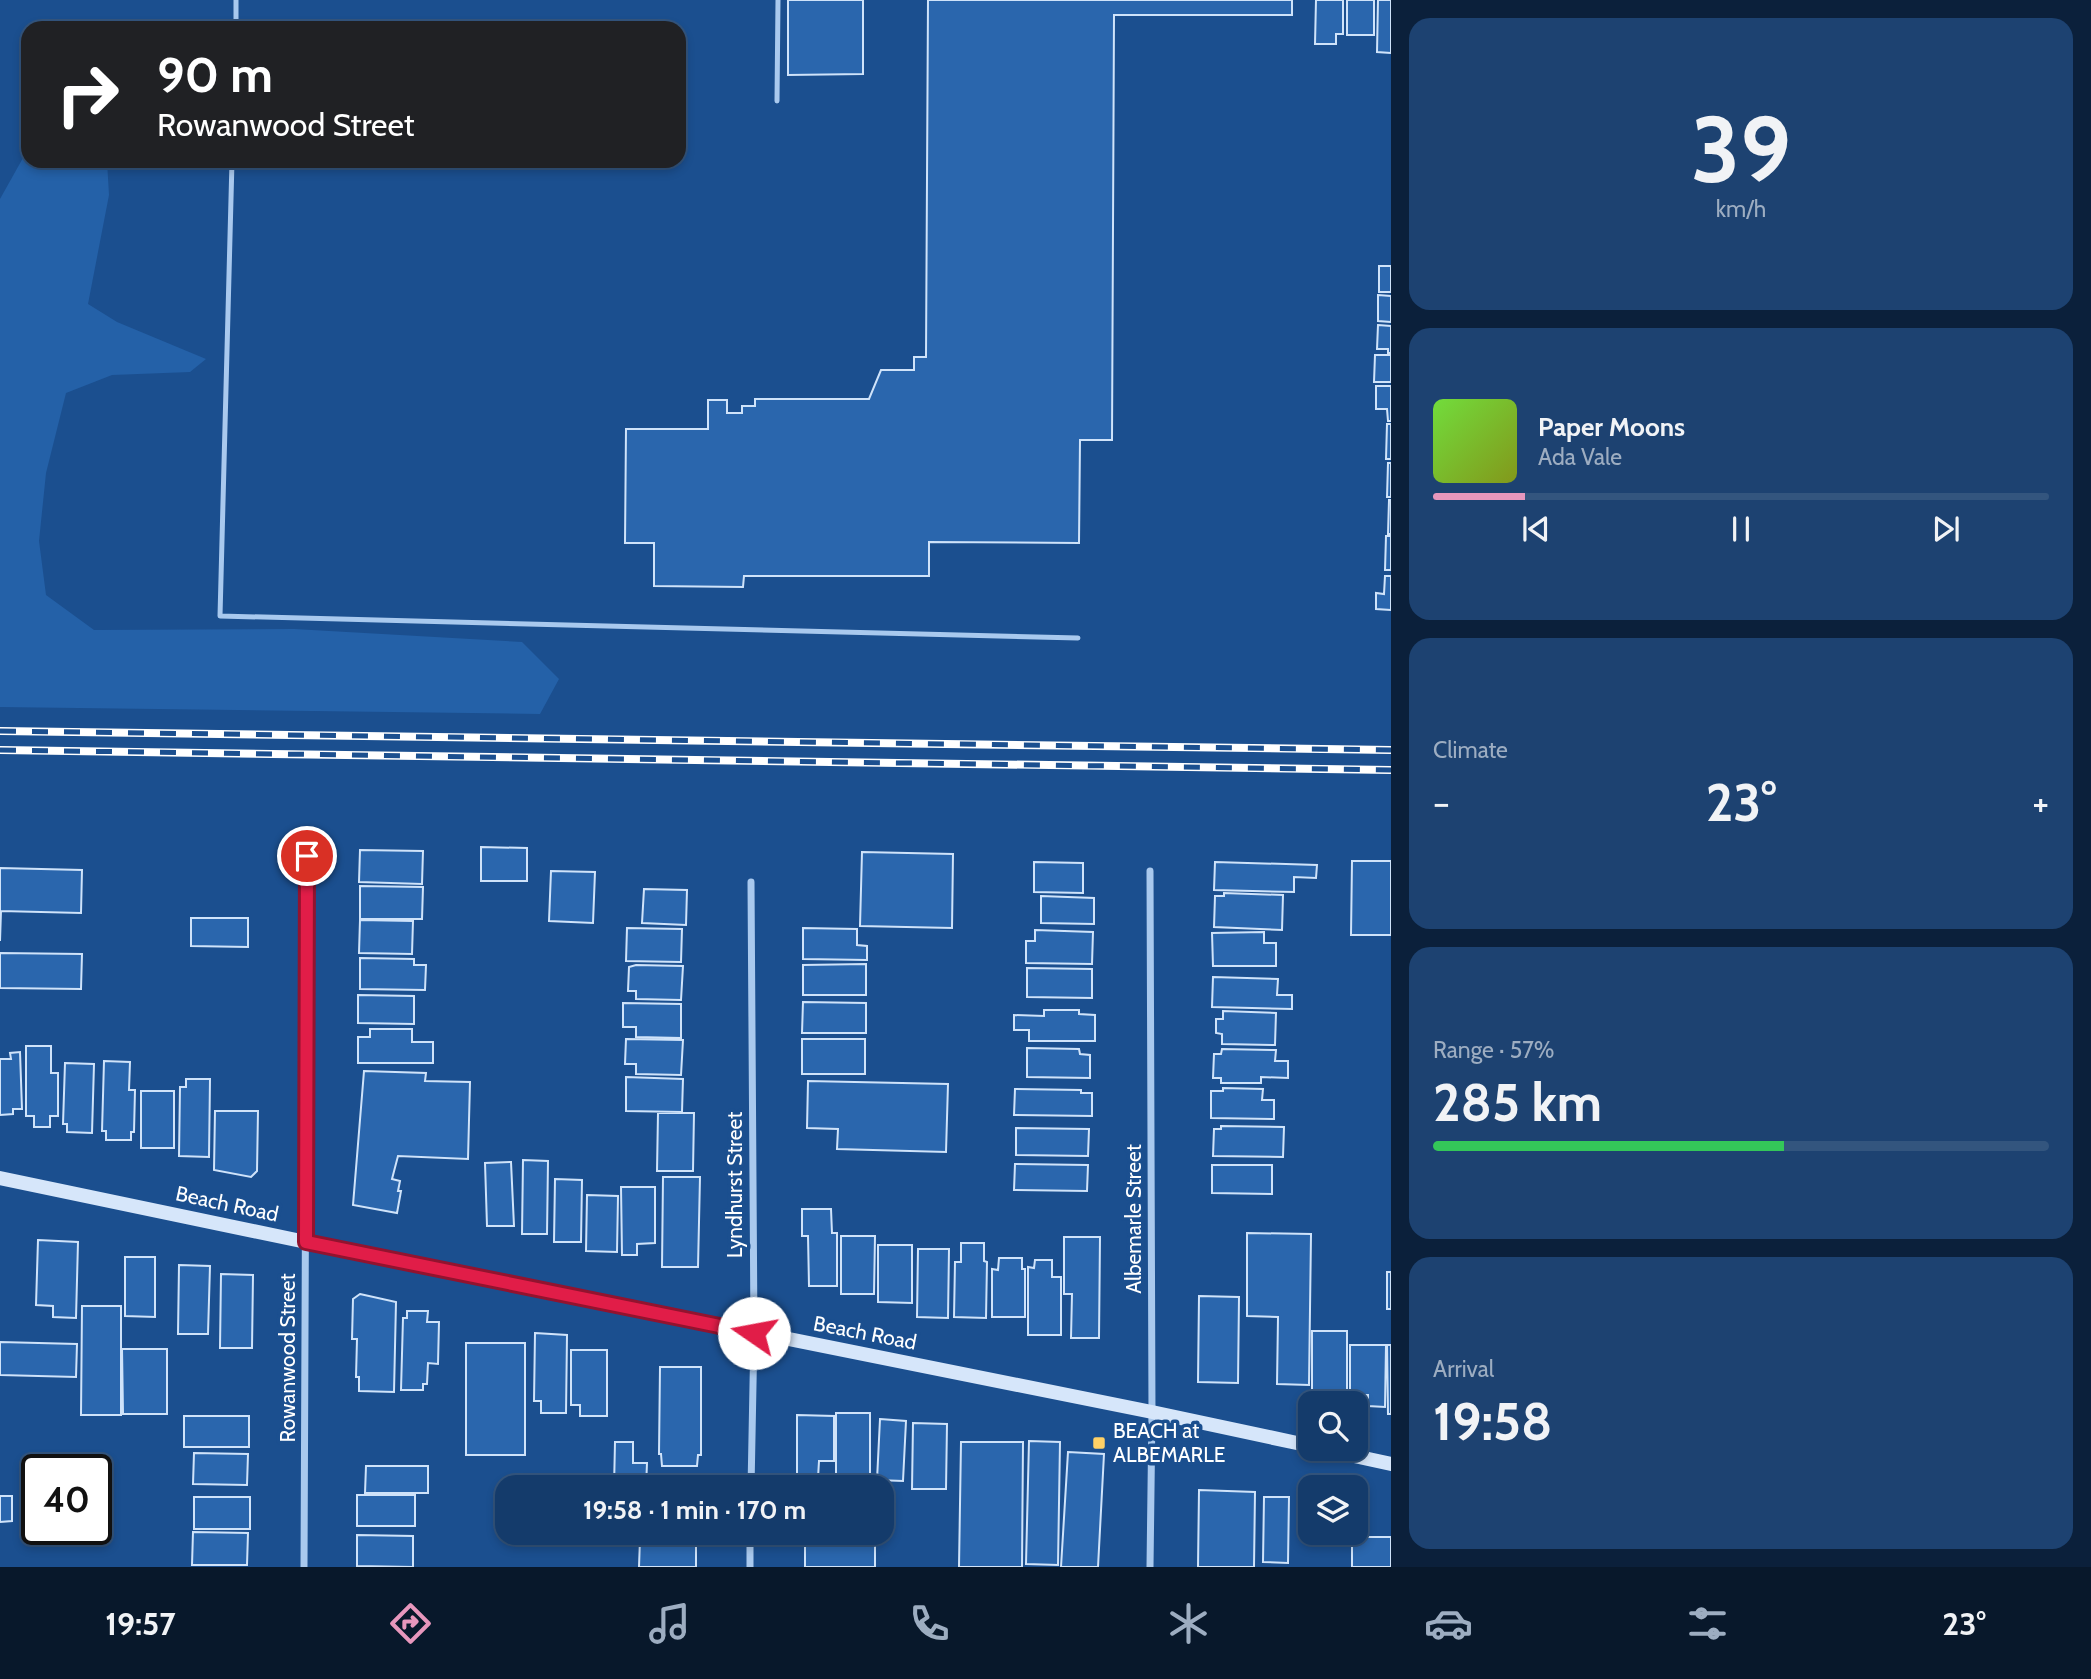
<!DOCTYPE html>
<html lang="en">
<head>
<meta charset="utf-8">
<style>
	:root { --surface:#143b6b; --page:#1d4271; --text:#f1f3f6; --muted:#9dadc1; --line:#33557e; --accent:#e797bd }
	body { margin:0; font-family:Cabin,sans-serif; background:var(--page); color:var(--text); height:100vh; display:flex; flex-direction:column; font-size:26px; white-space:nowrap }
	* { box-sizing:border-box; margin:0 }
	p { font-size:23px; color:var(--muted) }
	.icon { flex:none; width:38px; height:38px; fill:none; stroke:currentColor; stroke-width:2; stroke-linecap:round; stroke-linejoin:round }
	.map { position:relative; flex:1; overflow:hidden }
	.panel { display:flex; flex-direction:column; gap:18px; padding:18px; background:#0b203b; width:700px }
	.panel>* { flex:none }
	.banner { position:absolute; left:21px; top:21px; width:665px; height:147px; border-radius:21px; box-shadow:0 4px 10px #0003,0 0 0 2px var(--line); background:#202124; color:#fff; overflow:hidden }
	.controls { position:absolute; left:1298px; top:1391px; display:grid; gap:14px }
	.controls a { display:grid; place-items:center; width:70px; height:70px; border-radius:14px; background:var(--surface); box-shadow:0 4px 10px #0003,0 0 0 2px var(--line); font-size:35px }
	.speed { position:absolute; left:21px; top:1454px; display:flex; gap:14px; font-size:35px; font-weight:700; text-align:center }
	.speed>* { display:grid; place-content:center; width:91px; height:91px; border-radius:50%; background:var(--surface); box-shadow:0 4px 10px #0003,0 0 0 2px var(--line); line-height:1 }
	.speed .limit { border:4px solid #111; border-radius:10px; background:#fff; color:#111 }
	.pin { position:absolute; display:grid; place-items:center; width:60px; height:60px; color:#fff; margin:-30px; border:4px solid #fff; border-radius:50%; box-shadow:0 2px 7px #0007 }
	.me { position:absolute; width:77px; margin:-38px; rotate:282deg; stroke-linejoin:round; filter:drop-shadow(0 0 5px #0008) }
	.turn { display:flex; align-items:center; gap:24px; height:147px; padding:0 21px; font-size:32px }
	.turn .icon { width:91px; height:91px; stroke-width:2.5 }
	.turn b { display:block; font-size:49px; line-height:60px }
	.big { font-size:52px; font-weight:700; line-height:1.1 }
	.panel .tile { flex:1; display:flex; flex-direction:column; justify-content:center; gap:10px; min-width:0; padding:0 24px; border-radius:21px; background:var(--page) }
	.panel .dial { align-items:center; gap:0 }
	.dial b { font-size:91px; line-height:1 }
	.song { display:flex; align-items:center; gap:21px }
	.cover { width:84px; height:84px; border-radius:10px; background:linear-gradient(135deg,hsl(100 70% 55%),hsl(70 70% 35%)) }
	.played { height:7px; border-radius:4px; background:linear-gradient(90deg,var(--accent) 15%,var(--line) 15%) }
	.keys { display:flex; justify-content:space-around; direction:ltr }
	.heat { display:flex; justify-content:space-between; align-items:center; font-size:38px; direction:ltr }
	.charge { height:10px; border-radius:5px; background:linear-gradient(90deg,#34c759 57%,var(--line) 0) }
	.trip { position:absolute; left:495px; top:1475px; width:399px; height:70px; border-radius:21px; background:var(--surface); box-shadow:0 4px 10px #0003,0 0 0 2px var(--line); font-weight:700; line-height:70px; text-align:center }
	.tabs { display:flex; height:112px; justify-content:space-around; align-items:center; background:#08182b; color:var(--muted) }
	.tabs .icon { width:49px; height:49px }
	.tabs .on { color:var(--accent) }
	.tabs b { font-size:32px; color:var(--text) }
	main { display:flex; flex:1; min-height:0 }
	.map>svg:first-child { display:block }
	.green { fill:#2461a8 }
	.building { fill:#2a66ad; stroke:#cfe3fa; stroke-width:2 }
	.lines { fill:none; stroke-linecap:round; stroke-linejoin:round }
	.lane { stroke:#a9c9ee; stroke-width:5 }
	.street { stroke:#a9c9ee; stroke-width:7 }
	.secondary { stroke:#d6e6fa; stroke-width:14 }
	.rail-casing { stroke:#fff; stroke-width:8 }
	.rail { stroke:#1b4f8f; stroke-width:5; stroke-dasharray:16; stroke-linecap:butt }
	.route-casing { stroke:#92132f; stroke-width:18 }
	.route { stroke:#e11d48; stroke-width:12 }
	.poi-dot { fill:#ffd166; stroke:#1b4f8f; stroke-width:2.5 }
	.labels { text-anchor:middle; stroke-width:7; stroke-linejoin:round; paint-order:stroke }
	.street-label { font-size:21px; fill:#fff; stroke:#1b4f8f }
	.poi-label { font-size:21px; fill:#fff; stroke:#1b4f8f; text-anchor:start }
</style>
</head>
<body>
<main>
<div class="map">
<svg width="1391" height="1567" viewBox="0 0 1391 1567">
	<rect width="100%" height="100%" fill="#1b4f8f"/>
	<path class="green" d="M 28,149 L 28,161 L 107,161 L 109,195 L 88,304 L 117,322 L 206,359 L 190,372 L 112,375 L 66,393 L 46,473 L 39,541 L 46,595 L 94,630 L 294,629 L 522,642 L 559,679 L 540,714 L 0,707 L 0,199 Z"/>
	<path class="building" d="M 788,0 L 863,0 L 863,74 L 788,75 Z
		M 928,0 L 1292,0 L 1292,15 L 1114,15 L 1112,440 L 1080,440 L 1079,543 L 929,542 L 929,576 L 744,576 L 743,587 L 654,586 L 654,543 L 625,543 L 626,429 L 708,429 L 708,400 L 727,400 L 727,413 L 742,413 L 742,406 L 755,406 L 755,399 L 869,399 L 881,370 L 914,370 L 914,357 L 926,357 Z
		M 1316,0 L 1343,0 L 1343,34 L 1336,34 L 1336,44 L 1315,44 Z
		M 1347,0 L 1374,0 L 1374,35 L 1347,35 Z
		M 1378,0 L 1391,0 L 1391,53 L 1377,52 Z
		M 1379,266 L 1391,266 L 1391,292 L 1379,292 Z
		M 1378,295 L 1391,296 L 1391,322 L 1378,321 Z
		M 1378,325 L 1391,326 L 1391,353 L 1388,353 L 1388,349 L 1377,349 Z
		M 1375,355 L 1391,355 L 1391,382 L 1374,382 Z
		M 1376,386 L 1391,386 L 1391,421 L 1388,421 L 1387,409 L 1376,409 Z
		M 1387,424 L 1391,424 L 1391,459 L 1386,459 Z
		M 1388,463 L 1391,463 L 1391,497 L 1387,497 Z
		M 1389,500 L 1391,500 L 1391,534 L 1388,534 Z
		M 1386,536 L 1391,536 L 1391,570 L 1385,570 Z
		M 1385,576 L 1391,576 L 1391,610 L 1376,609 L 1376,593 L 1384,594 Z
		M 481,847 L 527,848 L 527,881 L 481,881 Z
		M 360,850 L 423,851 L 422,884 L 359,882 Z
		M 862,852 L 953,854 L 952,928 L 860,926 Z
		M 1352,861 L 1391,861 L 1391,935 L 1351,935 Z
		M 1034,862 L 1083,863 L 1083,893 L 1034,892 Z
		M 1215,862 L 1317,865 L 1316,878 L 1294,877 L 1294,892 L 1214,890 Z
		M 0,868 L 82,870 L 81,913 L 1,911 L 0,941 Z
		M 551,871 L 595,872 L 593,923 L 549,921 Z
		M 360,886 L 423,887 L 422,919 L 360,919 Z
		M 644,889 L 687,890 L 686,925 L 642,923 Z
		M 1224,893 L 1283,895 L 1282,930 L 1214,927 L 1215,896 L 1224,896 Z
		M 1041,896 L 1094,898 L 1094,924 L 1041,923 Z
		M 191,918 L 248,918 L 248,947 L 191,946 Z
		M 360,920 L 413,921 L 412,954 L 359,953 Z
		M 627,928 L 682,929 L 681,962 L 626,961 Z
		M 803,928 L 857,929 L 857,945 L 867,946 L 867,960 L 803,959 Z
		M 1035,930 L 1093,932 L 1092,964 L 1026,963 L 1026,941 L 1035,941 Z
		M 1264,932 L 1264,943 L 1276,943 L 1276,966 L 1213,966 L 1212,933 Z
		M 0,953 L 82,954 L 81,989 L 0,988 Z
		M 360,958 L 414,959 L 414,965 L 426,965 L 425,990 L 360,989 Z
		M 866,964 L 866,995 L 803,995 L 803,965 Z
		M 636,965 L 683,966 L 681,1000 L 636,999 L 636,991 L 628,991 L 629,967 Z
		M 1027,968 L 1092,969 L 1092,998 L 1027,997 Z
		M 1213,977 L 1278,979 L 1277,995 L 1292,995 L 1292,1009 L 1212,1007 Z
		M 358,995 L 414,996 L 414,1024 L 358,1023 Z
		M 803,1002 L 866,1003 L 866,1033 L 802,1033 Z
		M 623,1003 L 681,1004 L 681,1038 L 636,1037 L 636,1027 L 623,1027 Z
		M 1044,1010 L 1079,1010 L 1079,1014 L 1095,1015 L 1095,1041 L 1029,1041 L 1029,1030 L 1014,1030 L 1014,1015 L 1044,1016 Z
		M 1223,1011 L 1276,1013 L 1275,1045 L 1222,1044 L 1222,1034 L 1216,1033 L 1216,1019 L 1223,1019 Z
		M 370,1029 L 412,1029 L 412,1042 L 433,1042 L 433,1063 L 358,1063 L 358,1037 L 370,1037 Z
		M 626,1039 L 683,1040 L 681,1075 L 636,1074 L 636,1064 L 625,1064 Z
		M 802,1039 L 865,1039 L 865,1074 L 802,1074 Z
		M 26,1046 L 51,1046 L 51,1073 L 58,1073 L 58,1116 L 50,1116 L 50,1127 L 34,1127 L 34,1116 L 26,1116 Z
		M 1027,1048 L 1079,1049 L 1080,1054 L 1090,1055 L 1090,1078 L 1027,1077 Z
		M 1222,1049 L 1276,1050 L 1275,1061 L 1288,1061 L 1288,1078 L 1261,1077 L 1261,1083 L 1221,1083 L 1221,1078 L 1213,1078 L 1214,1054 L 1221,1054 Z
		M 20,1052 L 22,1109 L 13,1109 L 13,1114 L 0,1115 L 0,1059 L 11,1059 L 10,1053 Z
		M 104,1061 L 130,1062 L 129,1090 L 135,1090 L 134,1132 L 131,1132 L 131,1140 L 106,1140 L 106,1131 L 102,1131 Z
		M 65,1063 L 94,1064 L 92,1133 L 67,1132 L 67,1124 L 63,1124 Z
		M 364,1071 L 426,1073 L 425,1081 L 470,1082 L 468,1159 L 398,1156 L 392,1179 L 400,1181 L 398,1191 L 401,1191 L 397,1213 L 353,1205 Z
		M 626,1077 L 683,1079 L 682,1112 L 626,1111 Z
		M 186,1079 L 210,1079 L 209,1157 L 179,1156 L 180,1087 L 186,1087 Z
		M 808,1081 L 948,1084 L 946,1152 L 837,1149 L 838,1129 L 807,1128 Z
		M 1223,1088 L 1263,1089 L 1262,1100 L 1274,1100 L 1274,1119 L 1211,1118 L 1211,1091 L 1223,1091 Z
		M 1015,1089 L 1081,1090 L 1081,1093 L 1092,1093 L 1092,1116 L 1014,1115 Z
		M 141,1091 L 174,1091 L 174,1148 L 141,1148 Z
		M 215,1111 L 258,1111 L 257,1171 L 251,1177 L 214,1170 Z
		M 658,1113 L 694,1113 L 693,1171 L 657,1171 Z
		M 1221,1126 L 1284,1127 L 1283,1157 L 1213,1156 L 1214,1129 L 1221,1129 Z
		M 1016,1128 L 1089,1129 L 1088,1156 L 1016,1155 Z
		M 523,1160 L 548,1161 L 547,1234 L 522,1234 Z
		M 511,1162 L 514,1226 L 487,1226 L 485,1163 Z
		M 1015,1164 L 1088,1165 L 1087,1191 L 1014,1190 Z
		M 1212,1165 L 1272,1165 L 1272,1194 L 1212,1193 Z
		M 663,1177 L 700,1177 L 698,1267 L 662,1267 Z
		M 555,1179 L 582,1180 L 581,1242 L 554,1242 Z
		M 621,1187 L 655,1187 L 655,1243 L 637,1244 L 637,1255 L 622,1255 Z
		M 587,1195 L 618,1196 L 617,1252 L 586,1251 Z
		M 802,1209 L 831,1209 L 832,1233 L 837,1233 L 837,1286 L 809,1286 L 808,1236 L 802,1236 Z
		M 1247,1233 L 1311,1234 L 1309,1385 L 1277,1384 L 1278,1317 L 1247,1316 Z
		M 841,1236 L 875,1236 L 874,1294 L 841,1294 Z
		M 1064,1237 L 1100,1237 L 1099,1338 L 1071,1338 L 1072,1294 L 1064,1294 Z
		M 38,1240 L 78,1242 L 76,1318 L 53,1317 L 53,1306 L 36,1305 Z
		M 961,1243 L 984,1243 L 984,1261 L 987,1262 L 986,1318 L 954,1317 L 955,1262 L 961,1262 Z
		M 878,1245 L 912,1245 L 912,1303 L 878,1302 Z
		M 918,1249 L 949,1249 L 948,1318 L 917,1317 Z
		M 125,1257 L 155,1257 L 155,1317 L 125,1316 Z
		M 999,1258 L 1022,1258 L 1022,1269 L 1025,1269 L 1025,1317 L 992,1317 L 992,1269 L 998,1270 Z
		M 1035,1260 L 1052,1260 L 1052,1277 L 1061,1277 L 1061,1335 L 1028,1335 L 1028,1267 L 1034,1268 Z
		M 179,1265 L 210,1266 L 208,1334 L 178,1334 Z
		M 1387,1272 L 1391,1272 L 1391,1309 L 1387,1309 Z
		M 221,1274 L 253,1275 L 252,1348 L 220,1348 Z
		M 360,1294 L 396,1302 L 394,1392 L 359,1391 L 359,1377 L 356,1377 L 357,1339 L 352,1339 L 353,1299 Z
		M 1199,1296 L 1239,1297 L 1238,1383 L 1198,1382 Z
		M 82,1306 L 121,1306 L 121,1415 L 81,1415 Z
		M 407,1311 L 428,1311 L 427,1322 L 439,1322 L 438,1364 L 428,1363 L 427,1384 L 423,1384 L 423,1390 L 401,1390 L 403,1318 L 407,1318 Z
		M 1312,1331 L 1347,1331 L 1347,1396 L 1312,1396 Z
		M 535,1333 L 567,1335 L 566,1413 L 541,1413 L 541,1401 L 534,1401 Z
		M 0,1342 L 77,1344 L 76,1377 L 0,1375 Z
		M 466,1343 L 525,1343 L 525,1455 L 466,1455 Z
		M 1350,1345 L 1386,1345 L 1385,1407 L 1368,1406 L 1368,1395 L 1350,1395 Z
		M 1387,1345 L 1391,1345 L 1391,1414 L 1388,1414 Z
		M 122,1349 L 167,1349 L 167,1414 L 123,1414 Z
		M 571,1350 L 607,1350 L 607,1416 L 580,1416 L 580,1405 L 571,1405 Z
		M 660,1367 L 701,1367 L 701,1455 L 698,1455 L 697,1466 L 662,1466 L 661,1454 L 659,1454 Z
		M 836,1413 L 870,1413 L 870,1488 L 856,1488 L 856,1476 L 836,1476 Z
		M 797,1415 L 834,1416 L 834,1461 L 819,1461 L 818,1478 L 797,1478 Z
		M 184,1416 L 249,1416 L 249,1447 L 184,1447 Z
		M 880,1419 L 906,1421 L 903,1481 L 877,1480 Z
		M 913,1423 L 947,1424 L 946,1489 L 912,1489 Z
		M 1029,1441 L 1060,1442 L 1058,1565 L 1026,1564 Z
		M 615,1442 L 633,1442 L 633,1463 L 647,1463 L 646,1488 L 614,1488 Z
		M 961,1442 L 1023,1442 L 1022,1567 L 959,1567 Z
		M 1068,1452 L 1104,1454 L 1098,1567 L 1061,1567 Z
		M 194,1453 L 248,1454 L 247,1485 L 193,1484 Z
		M 366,1466 L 428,1466 L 428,1493 L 365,1493 Z
		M 1199,1490 L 1255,1492 L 1254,1567 L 1198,1567 Z
		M 357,1495 L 415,1495 L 415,1526 L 357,1526 Z
		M 0,1496 L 12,1496 L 12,1521 L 0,1522 Z
		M 194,1497 L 250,1497 L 250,1529 L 194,1529 Z
		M 1264,1497 L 1289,1497 L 1288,1563 L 1263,1562 Z
		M 193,1532 L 248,1533 L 247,1565 L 192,1565 Z
		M 357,1535 L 413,1536 L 413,1567 L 357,1566 Z
		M 1352,1537 L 1391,1537 L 1391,1567 L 1352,1567 Z
		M 640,1539 L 696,1540 L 696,1567 L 639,1567 Z
		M 875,1540 L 875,1567 L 805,1567 L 805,1541 Z"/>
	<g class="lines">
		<path class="lane" d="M 236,28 L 236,0
			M 777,101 L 778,0
			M 232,161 L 220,616 L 1078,638"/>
		<path class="street" d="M 751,882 L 754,1333 L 751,1488
			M 304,1567 L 307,856
			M 750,1567 L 750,1533
			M 1150,1567 L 1152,1412 L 1150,871"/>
		<path class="secondary" d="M 0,1178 L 306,1242 L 1152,1412 L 1311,1446
			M 1322,1449 L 1391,1464"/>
		<g class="rail-casing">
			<path id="rail" d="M 0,731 L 1391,750
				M 0,750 L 1391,770"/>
		</g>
		<use href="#rail" class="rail"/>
	</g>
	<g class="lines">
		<g class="route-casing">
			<path id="route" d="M 307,856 L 306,1242 L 754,1333"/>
		</g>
		<use href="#route" class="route"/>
	</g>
	<rect class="poi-dot" x="1092" y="1436" width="14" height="14" rx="3.5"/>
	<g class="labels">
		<g class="street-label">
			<text transform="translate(735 1185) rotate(-90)" y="7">Lyndhurst Street</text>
			<text transform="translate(227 1204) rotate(12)" y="7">Beach Road</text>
			<text transform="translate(1134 1219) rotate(-90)" y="7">Albemarle Street</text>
			<text transform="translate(865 1333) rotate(11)" y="7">Beach Road</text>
			<text transform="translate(288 1358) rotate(-90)" y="7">Rowanwood Street</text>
		</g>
		<g class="poi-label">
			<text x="1113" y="1438">BEACH at<tspan x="1113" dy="24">ALBEMARLE</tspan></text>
		</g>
	</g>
</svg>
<div class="controls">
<a><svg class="icon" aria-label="search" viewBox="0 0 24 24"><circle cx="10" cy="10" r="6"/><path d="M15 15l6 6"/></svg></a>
<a><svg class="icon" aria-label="layers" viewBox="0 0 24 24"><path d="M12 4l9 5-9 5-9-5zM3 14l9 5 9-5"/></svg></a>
</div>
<div class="speed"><div class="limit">40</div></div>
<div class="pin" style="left:307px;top:856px;background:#d93025"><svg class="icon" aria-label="arrive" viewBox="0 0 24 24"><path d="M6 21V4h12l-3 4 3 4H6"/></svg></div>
<svg class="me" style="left:754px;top:1333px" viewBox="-20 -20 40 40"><circle r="19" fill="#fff"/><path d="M0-13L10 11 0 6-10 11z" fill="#e11d48"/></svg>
<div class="trip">19:58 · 1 min · 170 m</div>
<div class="banner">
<div class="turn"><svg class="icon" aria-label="right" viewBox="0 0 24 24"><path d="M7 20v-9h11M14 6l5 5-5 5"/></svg><div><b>90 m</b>Rowanwood Street</div></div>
</div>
</div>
<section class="panel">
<div class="tile dial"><b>39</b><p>km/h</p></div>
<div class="tile">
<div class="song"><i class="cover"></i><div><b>Paper Moons</b><p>Ada Vale</p></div></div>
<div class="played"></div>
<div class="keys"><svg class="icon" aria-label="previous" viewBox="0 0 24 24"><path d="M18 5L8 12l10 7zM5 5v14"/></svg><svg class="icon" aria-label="pause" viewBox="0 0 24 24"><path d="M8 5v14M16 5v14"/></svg><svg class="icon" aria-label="next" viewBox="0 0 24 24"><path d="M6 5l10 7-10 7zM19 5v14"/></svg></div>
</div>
<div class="tile"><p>Climate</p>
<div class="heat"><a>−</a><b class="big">23°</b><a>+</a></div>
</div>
<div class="tile"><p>Range · 57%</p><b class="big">285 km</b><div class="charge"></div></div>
<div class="tile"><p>Arrival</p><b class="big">19:58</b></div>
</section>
</main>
<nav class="tabs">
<b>19:57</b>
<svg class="icon on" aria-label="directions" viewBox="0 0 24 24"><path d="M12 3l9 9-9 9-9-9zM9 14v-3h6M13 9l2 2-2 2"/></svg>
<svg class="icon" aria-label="music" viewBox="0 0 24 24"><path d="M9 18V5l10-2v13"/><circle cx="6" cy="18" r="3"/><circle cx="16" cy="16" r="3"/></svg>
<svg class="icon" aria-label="phone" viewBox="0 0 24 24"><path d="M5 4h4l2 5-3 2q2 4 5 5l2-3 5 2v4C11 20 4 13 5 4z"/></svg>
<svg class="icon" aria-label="climate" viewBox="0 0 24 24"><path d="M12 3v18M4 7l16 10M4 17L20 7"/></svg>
<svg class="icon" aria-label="car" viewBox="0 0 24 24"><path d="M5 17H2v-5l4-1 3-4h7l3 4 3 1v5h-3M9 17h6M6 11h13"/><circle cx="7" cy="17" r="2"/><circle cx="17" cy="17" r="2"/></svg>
<svg class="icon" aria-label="filters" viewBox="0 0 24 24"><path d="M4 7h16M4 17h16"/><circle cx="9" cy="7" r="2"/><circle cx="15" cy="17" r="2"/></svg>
<b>23°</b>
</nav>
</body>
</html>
